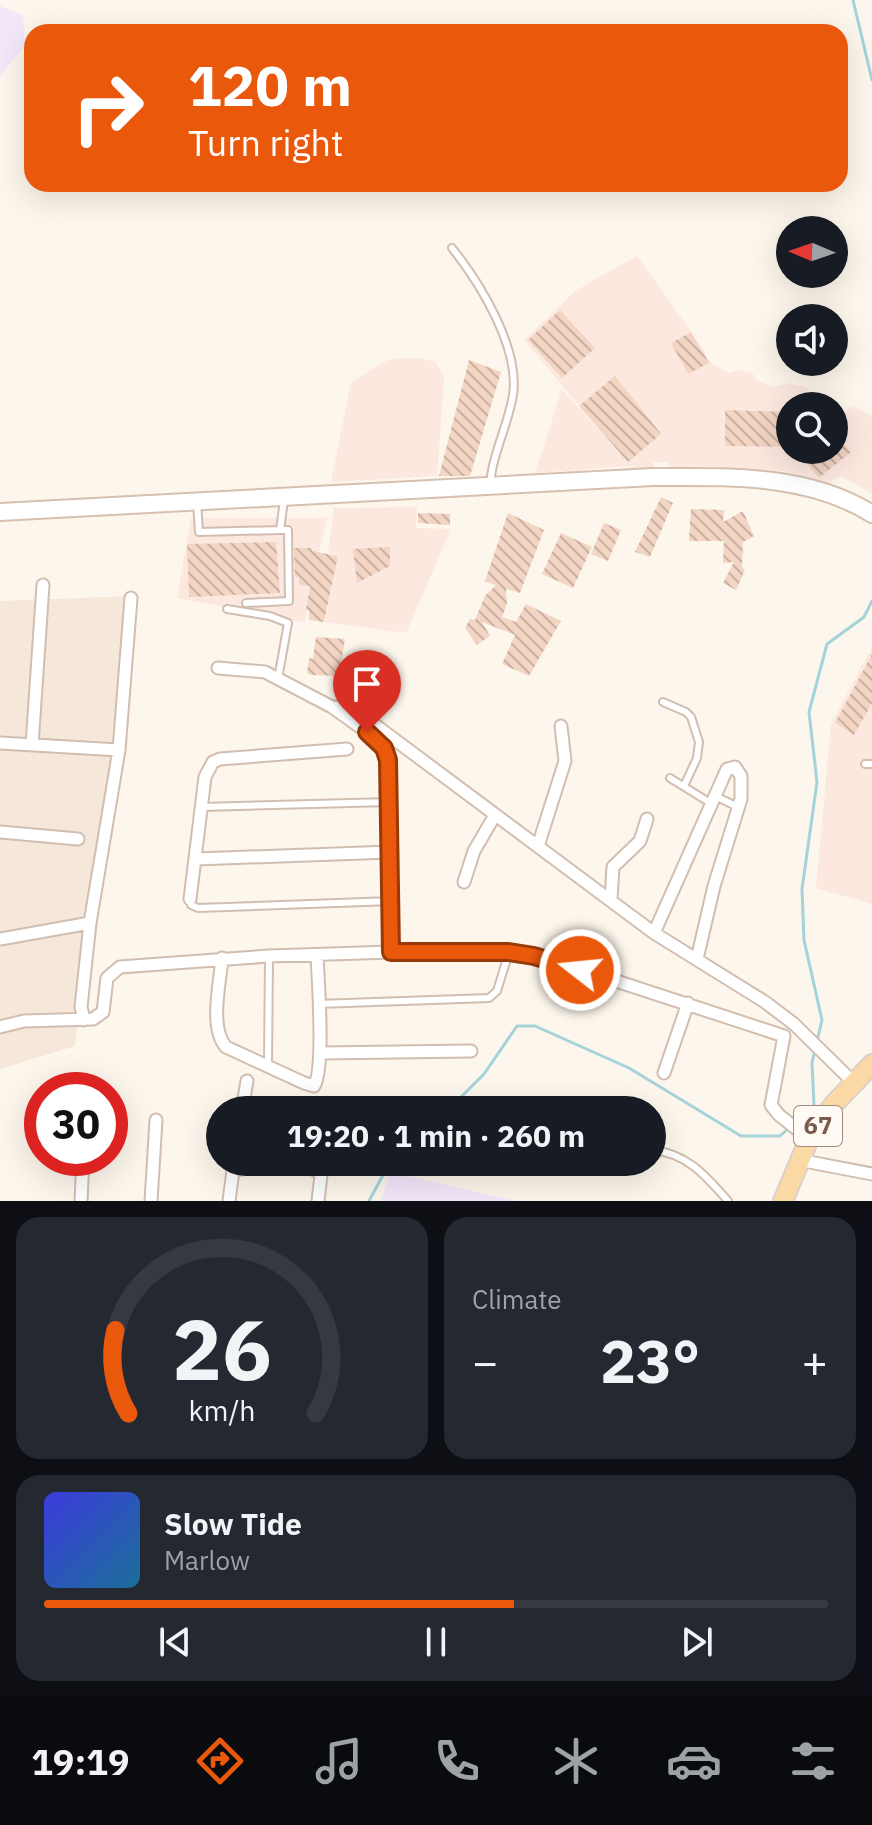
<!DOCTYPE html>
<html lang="en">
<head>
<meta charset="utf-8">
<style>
	:root { --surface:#171b24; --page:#242831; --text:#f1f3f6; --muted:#9ea1a6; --line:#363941; --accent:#ea580c }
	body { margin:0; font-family:"IBM Plex Sans",sans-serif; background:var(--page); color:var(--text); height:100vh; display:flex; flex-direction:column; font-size:30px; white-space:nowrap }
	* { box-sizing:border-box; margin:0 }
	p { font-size:26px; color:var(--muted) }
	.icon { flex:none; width:44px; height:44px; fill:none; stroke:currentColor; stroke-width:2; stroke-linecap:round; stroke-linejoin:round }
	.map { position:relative; height:1201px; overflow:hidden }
	.details { display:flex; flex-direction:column; gap:16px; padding:16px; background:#0d0f14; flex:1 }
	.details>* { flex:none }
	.banner { position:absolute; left:24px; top:24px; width:824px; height:168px; border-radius:24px; box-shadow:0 8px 32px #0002; background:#ea580c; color:#fff; overflow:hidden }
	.needle { width:52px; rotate:272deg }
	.tools { position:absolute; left:776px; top:216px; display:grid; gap:16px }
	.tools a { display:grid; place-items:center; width:72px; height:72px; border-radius:50%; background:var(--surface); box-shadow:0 8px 32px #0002; font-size:40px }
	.speed { position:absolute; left:24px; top:1072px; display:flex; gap:16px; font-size:40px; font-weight:700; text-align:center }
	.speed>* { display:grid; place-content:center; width:104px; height:104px; border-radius:50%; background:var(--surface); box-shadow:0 8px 32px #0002; line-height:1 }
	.speed .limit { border:12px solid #d22; background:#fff; color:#111 }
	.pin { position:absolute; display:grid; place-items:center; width:68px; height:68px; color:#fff; margin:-82px -34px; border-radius:50% 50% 50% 0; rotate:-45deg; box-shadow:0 0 8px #0007 }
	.pin .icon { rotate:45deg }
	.me { position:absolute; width:88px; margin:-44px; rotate:286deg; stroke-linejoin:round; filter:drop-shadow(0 0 6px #0008) }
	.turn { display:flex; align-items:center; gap:28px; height:168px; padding:0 32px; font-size:36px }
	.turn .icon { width:104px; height:104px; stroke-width:2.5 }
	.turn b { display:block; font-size:56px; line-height:68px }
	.big { font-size:60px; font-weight:700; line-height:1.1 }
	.details .tile { flex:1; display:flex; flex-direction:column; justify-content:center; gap:12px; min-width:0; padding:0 28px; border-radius:24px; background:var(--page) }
	.details .dial { align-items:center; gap:0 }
	.dial svg { height:208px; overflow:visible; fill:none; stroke:var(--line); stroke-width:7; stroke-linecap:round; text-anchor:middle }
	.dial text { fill:var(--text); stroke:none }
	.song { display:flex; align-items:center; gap:24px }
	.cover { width:96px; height:96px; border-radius:12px; background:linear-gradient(135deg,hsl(240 70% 55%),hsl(200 70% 35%)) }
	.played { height:8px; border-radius:4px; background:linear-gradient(90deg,var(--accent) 60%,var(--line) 60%) }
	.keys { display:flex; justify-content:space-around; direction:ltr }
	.heat { display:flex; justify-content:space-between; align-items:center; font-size:44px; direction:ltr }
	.details .tiles { flex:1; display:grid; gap:16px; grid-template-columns:1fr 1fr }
	.tile:last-child { grid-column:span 2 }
	.trip { position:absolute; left:206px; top:1096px; width:460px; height:80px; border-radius:40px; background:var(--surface); box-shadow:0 8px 32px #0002; font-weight:700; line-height:80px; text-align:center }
	.tab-bar { display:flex; height:128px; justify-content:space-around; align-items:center; background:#090b0e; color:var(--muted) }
	.tab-bar .icon { width:56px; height:56px }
	.tab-bar .active { color:var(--accent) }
	.tab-bar b { font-size:36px; color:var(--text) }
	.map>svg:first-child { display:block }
	.residential { fill:#f5e8da }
	.commercial { fill:#fde8e0 }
	.education { fill:#f3e8fa }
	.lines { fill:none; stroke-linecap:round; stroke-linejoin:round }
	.stream { stroke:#a5d3da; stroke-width:3 }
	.building { fill:url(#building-back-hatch) }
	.lane-casing { stroke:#d1beb0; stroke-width:10 }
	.street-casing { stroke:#d1beb0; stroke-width:15 }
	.secondary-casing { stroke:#d6c0b0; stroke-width:20 }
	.primary-casing { stroke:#dad1cd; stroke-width:22 }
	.lane { stroke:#fff; stroke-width:6 }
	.street { stroke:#fff; stroke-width:11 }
	.secondary { stroke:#fff; stroke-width:16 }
	.primary { stroke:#fbd9a5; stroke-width:18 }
	.route-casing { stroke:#983908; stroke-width:20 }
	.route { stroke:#ea580c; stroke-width:14 }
	.labels { text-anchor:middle; stroke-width:6; stroke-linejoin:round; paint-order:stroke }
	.shield { fill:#fffaf3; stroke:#a28b7f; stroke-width:2 }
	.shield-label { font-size:24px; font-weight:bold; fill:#7a5c4d }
</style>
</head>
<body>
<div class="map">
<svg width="872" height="1201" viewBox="0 0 872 1201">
	<defs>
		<pattern id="building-back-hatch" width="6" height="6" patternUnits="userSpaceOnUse" patternTransform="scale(2)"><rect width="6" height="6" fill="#f3d5c3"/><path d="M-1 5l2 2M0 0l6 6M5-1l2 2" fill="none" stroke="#cab0a1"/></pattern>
	</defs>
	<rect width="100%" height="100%" fill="#fdf6ec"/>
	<path class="residential" d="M 133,596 L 75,1046 L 0,1069 L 0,601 Z"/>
	<path class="commercial" d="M 637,256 L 690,330 L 711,363 L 729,373 L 738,370 L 754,374 L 756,380 L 773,387 L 788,383 L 809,388 L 803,394 L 820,406 L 790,406 L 790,450 L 834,450 L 834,411 L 843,413 L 853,406 L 872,416 L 872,494 L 841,476 L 819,488 L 786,471 L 670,468 L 668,462 L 653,462 L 655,469 L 634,470 L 630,466 L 535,473 L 562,389 L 610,443 L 524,340 L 575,291 Z
		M 418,358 L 436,362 L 444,379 L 437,476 L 331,482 L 351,382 L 390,359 Z
		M 417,507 L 416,528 L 451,529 L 406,633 L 325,622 L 338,556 L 328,552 L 334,508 Z
		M 191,518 L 327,518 L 319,551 L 317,552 L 305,622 L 177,598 Z
		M 872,647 L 872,904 L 816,888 L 831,724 Z"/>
	<path class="education" d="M 0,6 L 23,15 L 25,46 L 0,76 Z
		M 390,1172 L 517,1201 L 381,1201 Z"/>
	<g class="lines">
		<path class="stream" d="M 853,0 L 872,80
			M 817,1041 L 822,1020 L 804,940 L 802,889 L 817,782 L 809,712 L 827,644 L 864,617 L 872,601
			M 448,1110 L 484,1074 L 517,1026 L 535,1026 L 629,1068 L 741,1136 L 780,1136 L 814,1105 L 812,1063 L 815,1049
			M 369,1201 L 383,1175 L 396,1162"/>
	</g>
	<path class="building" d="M 560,310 L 595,348 L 562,378 L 528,340 Z
		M 691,332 L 709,363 L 688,374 L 671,343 Z
		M 469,360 L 501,372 L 470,476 L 439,476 Z
		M 615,376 L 661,434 L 628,462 L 579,406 Z
		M 725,410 L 787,412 L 788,447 L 725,446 Z
		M 834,432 L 851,452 L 819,478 L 795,450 L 834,450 Z
		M 661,497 L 673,503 L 650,557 L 635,552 Z
		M 691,509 L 724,510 L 723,522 L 743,511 L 754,536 L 743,542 L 742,568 L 745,570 L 736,590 L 723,583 L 734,562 L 723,563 L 724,541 L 689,541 Z
		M 418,513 L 450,514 L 450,525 L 418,523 Z
		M 508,513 L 544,530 L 520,593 L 506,589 L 507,604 L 502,617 L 516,622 L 526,604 L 561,621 L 529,676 L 502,664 L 515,635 L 482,622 L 490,636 L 477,645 L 465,628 L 470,619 L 475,620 L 485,596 L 496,585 L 485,581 Z
		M 604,523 L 621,530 L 608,561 L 591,554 Z
		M 561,533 L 592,547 L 573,588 L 542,574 Z
		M 276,542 L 280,593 L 189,597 L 187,544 Z
		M 390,547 L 390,566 L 357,583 L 353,549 Z
		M 294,548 L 312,548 L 312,551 L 338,556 L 324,622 L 309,620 L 309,610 L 306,610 L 310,586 L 299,585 L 299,577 L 295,577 Z
		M 316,637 L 345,639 L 339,676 L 311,675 L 307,673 L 309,658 L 313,659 Z
		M 872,654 L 872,703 L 854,735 L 835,723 Z"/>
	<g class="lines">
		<g class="lane-casing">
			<path id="lane" d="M 452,248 C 480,283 520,348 513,395 C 508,426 492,454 490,486
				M 197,502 L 199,532 L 280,530 L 284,500
				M 246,603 L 289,601 L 288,530 L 280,530
				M 227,609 L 270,616 L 288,623 L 278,679
				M 663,702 L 686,712 L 691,717 L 699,742 L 697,758 L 684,786
				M 865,764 L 872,764
				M 670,778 L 712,804
				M 715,796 L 738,807
				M 202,807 L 390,802
				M 190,899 L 191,905 L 198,908 L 392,901
				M 318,1004 L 489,998 L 497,991 L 509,952
				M 268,1065 L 269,957
				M 652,1150 C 687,1153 706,1176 728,1201"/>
		</g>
		<g class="street-casing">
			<path id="street" d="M 218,668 L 265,672 L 332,707 L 367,732 L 384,748 L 388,760 L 390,802 L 391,952
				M 332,707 L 349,708 L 359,713 L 654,933 L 765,1002 L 794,1024 L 853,1082
				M 0,743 L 119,750
				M 32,745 L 43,585
				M 0,832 L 78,839
				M 538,846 L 565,761 L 561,726
				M 196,859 L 390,852
				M 464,882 L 474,851 L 495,815
				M 190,899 L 205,777 L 213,762 L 220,759 L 347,749
				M 611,900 L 613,867 L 640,841 L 647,819
				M 654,933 L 727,769 L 735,767 L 741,776 L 741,799 L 714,886 L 697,959
				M 0,939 L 90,923 L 119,750 L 131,598
				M 222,958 C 220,983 209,1028 226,1047 L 304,1083 L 314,1086 C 325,1069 318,980 317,955
				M 84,1020 L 81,1007 L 90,923
				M 0,1027 L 24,1021 L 93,1019 L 103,1012 L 107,978 L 120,967 L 269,956 L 391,952 L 509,952 L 534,956 L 604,977 L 784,1036 L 771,1105 L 779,1115 L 809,1139
				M 320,1053 L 471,1051
				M 664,1073 L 688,1003
				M 242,1110 L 247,1081
				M 799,1160 L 872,1174
				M 233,1170 C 256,1168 305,1156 321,1175 L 318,1201
				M 81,1201 L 83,1158
				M 151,1201 L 156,1120
				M 229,1201 L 234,1163"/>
		</g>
		<g class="secondary-casing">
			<path id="secondary" d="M 0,512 L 653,477 C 726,477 807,473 872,514"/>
		</g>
		<g class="primary-casing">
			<path id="primary" d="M 783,1201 L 809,1139 L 834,1104 L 872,1064"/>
		</g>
		<use href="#lane" class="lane"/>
		<use href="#street" class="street"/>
		<use href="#secondary" class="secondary"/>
		<use href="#primary" class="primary"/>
	</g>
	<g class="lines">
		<g class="route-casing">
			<path id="route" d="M 367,732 L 384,748 L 388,760 L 391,952 L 509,952 L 534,956 L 580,970"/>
		</g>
		<use href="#route" class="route"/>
	</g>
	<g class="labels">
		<rect class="shield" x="794" y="1106" width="48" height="40" rx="6"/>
		<g class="shield-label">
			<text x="818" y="1134">67</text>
		</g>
	</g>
</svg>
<div class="tools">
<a><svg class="needle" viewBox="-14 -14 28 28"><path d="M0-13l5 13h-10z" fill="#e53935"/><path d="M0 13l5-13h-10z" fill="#9ea1a6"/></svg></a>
<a><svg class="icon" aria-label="sound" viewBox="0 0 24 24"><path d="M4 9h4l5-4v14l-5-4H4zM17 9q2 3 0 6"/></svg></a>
<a><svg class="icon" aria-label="search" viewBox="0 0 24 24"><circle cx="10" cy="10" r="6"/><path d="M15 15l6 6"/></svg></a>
</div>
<div class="speed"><div class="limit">30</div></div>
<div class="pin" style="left:367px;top:732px;background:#d93025"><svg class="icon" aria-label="arrive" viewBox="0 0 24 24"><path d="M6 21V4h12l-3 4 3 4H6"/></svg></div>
<svg class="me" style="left:580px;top:970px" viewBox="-20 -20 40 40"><circle r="17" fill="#ea580c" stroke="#fff" stroke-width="3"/><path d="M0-11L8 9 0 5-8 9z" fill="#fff"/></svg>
<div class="trip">19:20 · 1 min · 260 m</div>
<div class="banner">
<div class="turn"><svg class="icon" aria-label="right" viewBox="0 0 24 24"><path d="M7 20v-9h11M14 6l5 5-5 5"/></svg><div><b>120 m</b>Turn right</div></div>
</div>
</div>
<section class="details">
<div class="tiles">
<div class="tile dial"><svg viewBox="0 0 100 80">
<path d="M14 69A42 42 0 1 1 86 69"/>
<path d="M14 69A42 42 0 0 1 9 37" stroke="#ea580c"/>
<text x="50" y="56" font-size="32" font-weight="700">26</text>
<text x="50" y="72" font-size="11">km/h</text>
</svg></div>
<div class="tile"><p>Climate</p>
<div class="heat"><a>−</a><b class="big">23°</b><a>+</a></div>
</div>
<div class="tile">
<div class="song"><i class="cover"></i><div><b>Slow Tide</b><p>Marlow</p></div></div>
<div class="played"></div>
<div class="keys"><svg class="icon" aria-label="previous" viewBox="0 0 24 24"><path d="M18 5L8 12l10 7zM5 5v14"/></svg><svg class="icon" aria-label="pause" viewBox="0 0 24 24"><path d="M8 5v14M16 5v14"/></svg><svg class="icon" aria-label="next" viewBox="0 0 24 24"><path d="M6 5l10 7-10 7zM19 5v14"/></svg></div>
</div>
</div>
</section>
<nav class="tab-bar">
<b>19:19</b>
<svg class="icon active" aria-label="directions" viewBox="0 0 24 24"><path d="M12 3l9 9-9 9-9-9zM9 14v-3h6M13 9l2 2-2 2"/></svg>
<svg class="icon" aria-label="music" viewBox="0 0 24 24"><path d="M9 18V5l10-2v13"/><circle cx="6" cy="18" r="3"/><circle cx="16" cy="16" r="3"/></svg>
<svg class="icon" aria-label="phone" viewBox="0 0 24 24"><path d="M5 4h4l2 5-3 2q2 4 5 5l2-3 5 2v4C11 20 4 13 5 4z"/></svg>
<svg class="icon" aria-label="climate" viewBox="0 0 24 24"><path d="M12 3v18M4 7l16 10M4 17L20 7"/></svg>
<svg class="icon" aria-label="car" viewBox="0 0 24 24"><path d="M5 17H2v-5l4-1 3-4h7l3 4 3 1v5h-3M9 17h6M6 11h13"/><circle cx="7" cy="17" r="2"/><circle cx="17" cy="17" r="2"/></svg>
<svg class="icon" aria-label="filters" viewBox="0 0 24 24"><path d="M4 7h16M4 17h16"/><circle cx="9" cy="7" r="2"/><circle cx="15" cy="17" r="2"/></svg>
</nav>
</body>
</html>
